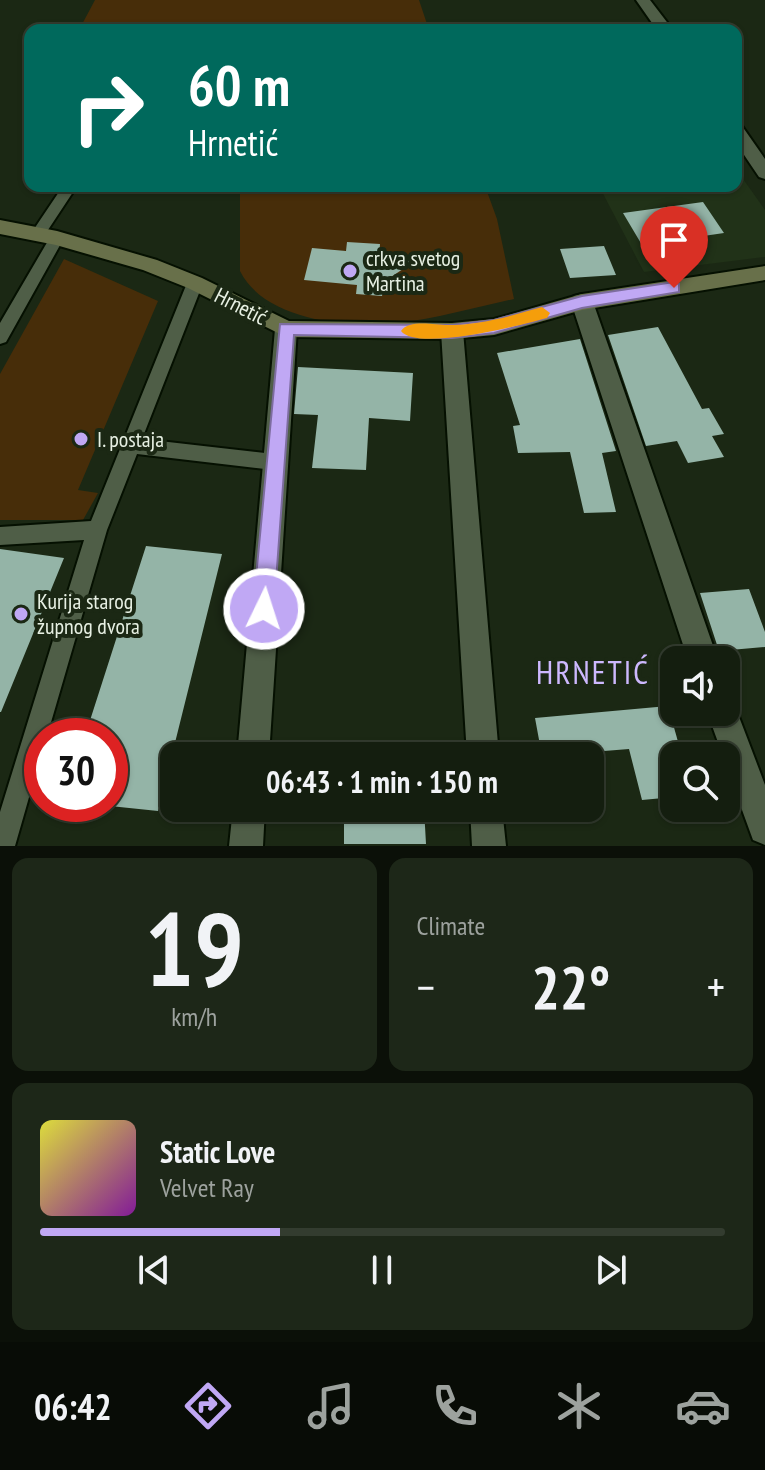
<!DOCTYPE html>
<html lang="en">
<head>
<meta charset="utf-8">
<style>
	:root { --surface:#141e0f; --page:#1d2718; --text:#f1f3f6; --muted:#9da29e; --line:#333c2f; --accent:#c0a8f4 }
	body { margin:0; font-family:"PT Sans Narrow",sans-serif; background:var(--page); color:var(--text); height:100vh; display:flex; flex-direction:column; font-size:30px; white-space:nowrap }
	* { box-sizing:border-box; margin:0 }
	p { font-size:26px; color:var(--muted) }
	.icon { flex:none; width:44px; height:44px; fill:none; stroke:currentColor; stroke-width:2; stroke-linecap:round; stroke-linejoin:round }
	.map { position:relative; height:846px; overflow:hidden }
	.side { display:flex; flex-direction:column; gap:12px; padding:12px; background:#0b1008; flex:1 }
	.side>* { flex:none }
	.banner { position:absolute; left:24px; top:24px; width:718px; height:168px; border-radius:16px; box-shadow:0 2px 6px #0004,0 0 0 2px var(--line); background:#00695c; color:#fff; overflow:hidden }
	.controls { position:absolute; left:660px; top:646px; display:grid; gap:16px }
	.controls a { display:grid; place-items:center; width:80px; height:80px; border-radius:16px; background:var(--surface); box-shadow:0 2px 6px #0004,0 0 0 2px var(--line); font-size:40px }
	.speed { position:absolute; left:24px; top:718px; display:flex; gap:16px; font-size:40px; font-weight:700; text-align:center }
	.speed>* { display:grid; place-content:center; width:104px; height:104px; border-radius:50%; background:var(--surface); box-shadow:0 2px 6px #0004,0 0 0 2px var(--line); line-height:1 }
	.speed .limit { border:12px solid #d22; background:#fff; color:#111 }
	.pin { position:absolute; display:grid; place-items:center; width:68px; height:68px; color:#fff; margin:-82px -34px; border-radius:50% 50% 50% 0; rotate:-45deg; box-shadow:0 0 8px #0007 }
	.pin .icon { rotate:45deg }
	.me { position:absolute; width:88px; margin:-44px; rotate:4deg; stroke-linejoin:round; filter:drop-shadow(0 0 6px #0008) }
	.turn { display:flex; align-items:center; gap:28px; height:168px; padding:0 32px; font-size:36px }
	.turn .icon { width:104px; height:104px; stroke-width:2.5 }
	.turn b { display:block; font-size:56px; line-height:68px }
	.big { font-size:60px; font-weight:600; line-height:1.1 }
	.side .tile { flex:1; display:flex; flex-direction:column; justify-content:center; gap:12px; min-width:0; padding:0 28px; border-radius:16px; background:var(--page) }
	.side .dial { align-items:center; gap:0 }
	.dial b { font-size:104px; line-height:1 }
	.song { display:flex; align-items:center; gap:24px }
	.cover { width:96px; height:96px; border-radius:12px; background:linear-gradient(135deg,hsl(60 70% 55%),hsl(290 70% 35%)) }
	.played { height:8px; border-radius:4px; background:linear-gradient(90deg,var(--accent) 35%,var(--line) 35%) }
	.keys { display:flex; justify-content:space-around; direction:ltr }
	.heat { display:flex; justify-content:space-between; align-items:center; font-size:44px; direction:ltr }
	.side .tiles { flex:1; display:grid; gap:12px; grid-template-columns:1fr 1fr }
	.tile:last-child { grid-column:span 2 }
	.trip { position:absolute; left:160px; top:742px; width:444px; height:80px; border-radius:16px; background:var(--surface); box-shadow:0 2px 6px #0004,0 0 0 2px var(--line); font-weight:600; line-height:80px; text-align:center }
	.tabs { display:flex; height:128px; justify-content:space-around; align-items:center; background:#080c06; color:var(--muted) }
	.tabs .icon { width:56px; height:56px }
	.tabs .active { color:var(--accent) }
	.tabs b { font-size:36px; color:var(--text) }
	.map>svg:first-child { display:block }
	.built { fill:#213218 }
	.green { fill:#472d09 }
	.building { fill:#94b4a7 }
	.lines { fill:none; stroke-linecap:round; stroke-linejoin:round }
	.lane-casing { stroke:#051001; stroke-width:4 }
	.street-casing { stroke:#051001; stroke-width:4 }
	.secondary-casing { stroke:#051001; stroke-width:4 }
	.lane { fill:#4f5e47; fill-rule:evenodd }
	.street { fill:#4f5e47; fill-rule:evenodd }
	.secondary { fill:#68704a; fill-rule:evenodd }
	.route { fill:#c0a8f4; stroke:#7d6d9f; stroke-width:2 }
	.slow { fill:#f59e0b }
	.poi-dot { fill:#c0a8f4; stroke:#1b2814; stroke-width:3 }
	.labels { text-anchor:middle; stroke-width:8; stroke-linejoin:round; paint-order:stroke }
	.poi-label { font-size:22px; fill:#e7f0e3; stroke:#1b2814; text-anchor:start }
	.street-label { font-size:22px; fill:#e7f0e3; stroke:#1b2814 }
	.near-quarter-label { font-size:32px; letter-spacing:2px; fill:#cdb8fe; stroke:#1b2814 }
</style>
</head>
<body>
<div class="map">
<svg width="765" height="846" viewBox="0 0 765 846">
	<rect width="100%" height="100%" fill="#1b2814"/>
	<path class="built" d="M 736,169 L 765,210 L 765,257 L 644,272 L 599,186 L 736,186 Z"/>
	<path class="green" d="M 95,0 L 419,0 L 429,30 L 79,30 Z
		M 240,186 L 485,186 L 497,219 L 514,299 C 476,307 436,319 398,323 C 349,329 264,320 240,271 Z
		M 64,259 L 158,301 L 78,490 L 98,493 L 83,520 L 0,520 L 0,374 Z"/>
	<path class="building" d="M 703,202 L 724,233 L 642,245 L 623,213 Z
		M 347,242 L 380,244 L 379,258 L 415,261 L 385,281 L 382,296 L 356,294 L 357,285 L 304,280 L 312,248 L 346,251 Z
		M 604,246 L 616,275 L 570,278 L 560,249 Z
		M 658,327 L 702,409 L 709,408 L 724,434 L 712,436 L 724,457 L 688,463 L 677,441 L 646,446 L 608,335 Z
		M 580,339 L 616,451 L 602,453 L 616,512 L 584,513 L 570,452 L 518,453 L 513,426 L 520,425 L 497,353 Z
		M 298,367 L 413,373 L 410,421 L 369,418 L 366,470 L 312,468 L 318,415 L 294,414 Z
		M 146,546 L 222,554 L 158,811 L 110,806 L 110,736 L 85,736 Z
		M 0,549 L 64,558 L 1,712 L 0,712 Z
		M 749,589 L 765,632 L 765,647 L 719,651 L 700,593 Z
		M 668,706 L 682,756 L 674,756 L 674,797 L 642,800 L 629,749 L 542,756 L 535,718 Z
		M 344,808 L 424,808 L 426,844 L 344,844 Z"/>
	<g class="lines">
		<g class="lane-casing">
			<path id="lane" d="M 63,186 L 77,186 L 42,239 L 32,239 L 30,235 Z
				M 57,233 L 64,238 L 6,342 L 0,344 L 0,323 L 52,234 Z
				M 195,277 L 203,283 L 142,439 L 274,454 L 281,456 L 283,462 L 281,468 L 274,470 L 137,454 L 107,530 L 47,736 L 42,736 L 42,752 L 15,846 L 0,846 L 0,812 L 84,540 L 0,545 L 0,527 L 91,521 L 187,283 Z"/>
		</g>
		<g class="street-casing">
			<path id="street" d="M 636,0 L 650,0 L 673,30 L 657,30 Z
				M 736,125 L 742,126 L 765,159 L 765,179 L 759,177 L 736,143 Z
				M 582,294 L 590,296 L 593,302 L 718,660 L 688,660 L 571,302 L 574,296 Z
				M 286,321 L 294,323 L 297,329 L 269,756 L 237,756 L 275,329 L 278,323 Z
				M 452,323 L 460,325 L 463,331 L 499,756 L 467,756 L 441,331 L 444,325 Z
				M 726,698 L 733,701 L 765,785 L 765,845 L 753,840 L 726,766 L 726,756 L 723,756 L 707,712 L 726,712 Z
				M 233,808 L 265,808 L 263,846 L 229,846 Z
				M 470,808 L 502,808 L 506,846 L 472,846 Z"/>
		</g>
		<g class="secondary-casing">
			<path id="secondary" d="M 0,220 L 57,231 L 157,260 L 202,278 L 289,321 L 452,323 L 494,319 L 582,294 L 765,266 L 765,280 L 582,310 L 494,335 L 452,339 L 286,337 L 188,288 L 143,270 L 56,245 L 0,234 Z"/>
		</g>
		<use href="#lane" class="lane"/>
		<use href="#street" class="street"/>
		<use href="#secondary" class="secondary"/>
	</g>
	<path class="route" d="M 674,282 L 679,284 L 679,292 L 582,308 L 494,333 L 452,338 L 294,335 L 274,609 L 271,616 L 264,619 L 256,616 L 253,609 L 280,324 L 452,325 L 494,320 L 582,296 Z"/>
	<path class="slow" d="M 542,307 L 550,313 L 547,318 C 522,325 417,352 401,331 C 409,319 434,325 448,325 C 480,325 511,316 542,307 Z"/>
	<g class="poi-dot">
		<circle cx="350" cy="271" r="8"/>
		<circle cx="81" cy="439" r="8"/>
		<circle cx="21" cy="614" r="8"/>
	</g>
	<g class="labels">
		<g class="poi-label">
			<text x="366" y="266">crkva svetog<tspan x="366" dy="25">Martina</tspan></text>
			<text x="97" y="447">I. postaja</text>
			<text x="37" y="609">Kurija starog<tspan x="37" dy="25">župnog dvora</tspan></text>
		</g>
		<g class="street-label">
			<text transform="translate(241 306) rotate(27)" y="8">Hrnetić</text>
		</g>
		<g class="near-quarter-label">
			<text x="593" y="684">HRNETIĆ</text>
		</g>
	</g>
</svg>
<div class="controls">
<a><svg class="icon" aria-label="sound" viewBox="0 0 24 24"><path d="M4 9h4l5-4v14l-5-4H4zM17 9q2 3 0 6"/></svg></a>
<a><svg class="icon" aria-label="search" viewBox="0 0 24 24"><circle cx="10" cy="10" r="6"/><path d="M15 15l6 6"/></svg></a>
</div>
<div class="speed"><div class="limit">30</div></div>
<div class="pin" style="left:674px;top:288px;background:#d93025"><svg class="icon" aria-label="arrive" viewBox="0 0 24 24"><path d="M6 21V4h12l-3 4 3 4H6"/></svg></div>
<svg class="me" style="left:264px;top:609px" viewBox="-20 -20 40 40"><circle r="17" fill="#c0a8f4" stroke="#fff" stroke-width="3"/><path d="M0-11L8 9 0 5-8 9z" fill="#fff"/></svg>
<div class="trip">06:43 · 1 min · 150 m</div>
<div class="banner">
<div class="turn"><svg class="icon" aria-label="right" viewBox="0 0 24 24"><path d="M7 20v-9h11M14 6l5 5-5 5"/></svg><div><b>60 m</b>Hrnetić</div></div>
</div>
</div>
<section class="side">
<div class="tiles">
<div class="tile dial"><b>19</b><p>km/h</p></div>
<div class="tile"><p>Climate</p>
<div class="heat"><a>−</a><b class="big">22°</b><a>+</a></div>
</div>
<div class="tile">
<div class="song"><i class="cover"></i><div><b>Static Love</b><p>Velvet Ray</p></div></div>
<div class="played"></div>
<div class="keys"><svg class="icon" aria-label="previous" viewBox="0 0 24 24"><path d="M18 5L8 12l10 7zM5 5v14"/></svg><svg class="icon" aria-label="pause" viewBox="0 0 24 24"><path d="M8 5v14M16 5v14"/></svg><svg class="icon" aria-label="next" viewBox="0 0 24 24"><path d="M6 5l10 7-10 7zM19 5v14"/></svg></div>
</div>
</div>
</section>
<nav class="tabs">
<b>06:42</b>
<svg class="icon active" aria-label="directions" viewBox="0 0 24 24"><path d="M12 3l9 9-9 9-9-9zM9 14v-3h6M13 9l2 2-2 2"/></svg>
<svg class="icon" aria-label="music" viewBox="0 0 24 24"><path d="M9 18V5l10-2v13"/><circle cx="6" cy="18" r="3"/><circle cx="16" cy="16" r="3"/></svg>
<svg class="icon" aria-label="phone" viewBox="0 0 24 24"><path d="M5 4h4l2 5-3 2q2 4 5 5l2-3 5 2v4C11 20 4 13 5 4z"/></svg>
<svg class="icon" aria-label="climate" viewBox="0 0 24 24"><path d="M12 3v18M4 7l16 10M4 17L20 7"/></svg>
<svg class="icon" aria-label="car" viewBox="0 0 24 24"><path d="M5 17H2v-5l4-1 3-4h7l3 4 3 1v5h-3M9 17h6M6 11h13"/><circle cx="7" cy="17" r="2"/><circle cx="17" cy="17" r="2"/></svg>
</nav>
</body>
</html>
